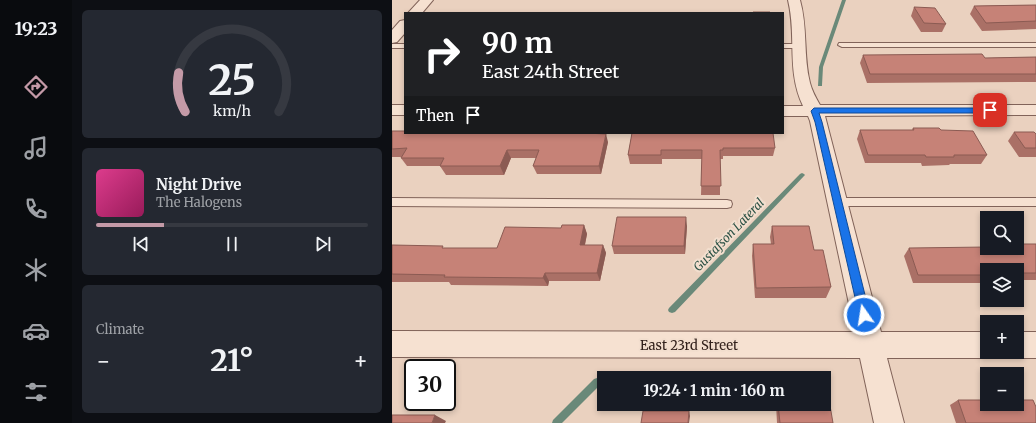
<!DOCTYPE html>
<html lang="en">
<head>
<meta charset="utf-8">
<style>
	:root { --surface:#171b24; --page:#242831; --text:#f1f3f6; --muted:#9ea1a6; --line:#363941; --accent:#c49aa7 }
	body { margin:0; font-family:Merriweather,serif; background:var(--page); color:var(--text); height:100vh; display:flex; flex-direction:column; font-size:15px; white-space:nowrap }
	* { box-sizing:border-box; margin:0 }
	p { font-size:13px; color:var(--muted) }
	.icon { flex:none; width:22px; height:22px; fill:none; stroke:currentColor; stroke-width:2; stroke-linecap:round; stroke-linejoin:round }
	.map { position:relative; flex:1; overflow:hidden }
	.sheet { display:flex; flex-direction:column; gap:10px; padding:10px; background:#0d0f14; width:320px }
	.sheet>* { flex:none }
	.banner { position:absolute; left:12px; top:12px; width:380px; height:122px; border-radius:0px; box-shadow:0 2px 6px #0003; background:#202124; color:#fff; overflow:hidden }
	.fabs { position:absolute; left:588px; top:211px; display:grid; gap:8px }
	.fabs a { display:grid; place-items:center; width:44px; height:44px; border-radius:0px; background:var(--surface); box-shadow:0 2px 6px #0003; font-size:20px }
	.speed { position:absolute; left:12px; top:359px; display:flex; gap:8px; font-size:20px; font-weight:700; text-align:center }
	.speed>* { display:grid; place-content:center; width:52px; height:52px; border-radius:50%; background:var(--surface); box-shadow:0 2px 6px #0003; line-height:1 }
	.speed .limit { border:2px solid #111; border-radius:6px; background:#fff; color:#111 }
	.pin { position:absolute; display:grid; place-items:center; width:34px; height:34px; color:#fff; margin:-17px; border-radius:8px; box-shadow:0 2px 6px #0006 }
	.me { position:absolute; width:44px; margin:-22px; rotate:347deg; stroke-linejoin:round; filter:drop-shadow(0 0 3px #0008) }
	.turn { display:flex; align-items:center; gap:14px; height:84px; padding:0 12px; font-size:18px }
	.turn .icon { width:52px; height:52px; stroke-width:2.5 }
	.turn b { display:block; font-size:28px; line-height:34px }
	.then { display:flex; align-items:center; height:38px; padding:0 12px; background:#0003; gap:8px; font-size:15px }
	.big { font-size:30px; font-weight:700; line-height:1.1 }
	.sheet .card { flex:1; display:flex; flex-direction:column; justify-content:center; gap:6px; min-width:0; padding:0 14px; border-radius:6px; background:var(--page) }
	.sheet .dial { align-items:center; gap:0 }
	.dial svg { height:104px; overflow:visible; fill:none; stroke:var(--line); stroke-width:7; stroke-linecap:round; text-anchor:middle }
	.dial text { fill:var(--text); stroke:none }
	.song { display:flex; align-items:center; gap:12px }
	.cover { width:48px; height:48px; border-radius:6px; background:linear-gradient(135deg,hsl(330 70% 55%),hsl(330 70% 35%)) }
	.played { height:4px; border-radius:2px; background:linear-gradient(90deg,var(--accent) 25%,var(--line) 25%) }
	.keys { display:flex; justify-content:space-around; direction:ltr }
	.heat { display:flex; justify-content:space-between; align-items:center; font-size:22px; direction:ltr }
	.trip { position:absolute; left:205px; top:371px; width:234px; height:40px; border-radius:0px; background:var(--surface); box-shadow:0 2px 6px #0003; font-weight:700; line-height:40px; text-align:center }
	main { display:flex; flex:1; min-height:0 }
	.menu { display:flex; flex-direction:column; width:72px; justify-content:space-around; align-items:center; background:#090b0e; color:var(--muted) }
	.menu .icon { width:28px; height:28px }
	.menu .on { color:var(--accent) }
	.menu b { font-size:18px; color:var(--text) }
	.map>svg:first-child { display:block }
	.lines { fill:none; stroke-linecap:round; stroke-linejoin:round }
	.stream { fill:#6a8979; fill-rule:evenodd }
	.lane-casing { stroke:#816359; stroke-width:2 }
	.street-casing { stroke:#816359; stroke-width:2 }
	.lane { fill:#f6e1d1; fill-rule:evenodd }
	.street { fill:#f6e1d1; fill-rule:evenodd }
	.wall { fill:#aa7066 }
	.shaded-wall { fill:#8b5b53 }
	.building { fill:#c68277; stroke:#8b5b53 }
	.route { fill:#1a73e8; stroke:#114b97 }
	.labels { text-anchor:middle; stroke-width:4; stroke-linejoin:round; paint-order:stroke }
	.water-label { font-size:12px; font-style:italic; fill:#2c5145; stroke:#f2dece }
	.near-street-label { font-size:13px; fill:#32211c; stroke:#f2dece }
</style>
</head>
<body>
<main>
<nav class="menu">
<b>19:23</b>
<svg class="icon on" aria-label="directions" viewBox="0 0 24 24"><path d="M12 3l9 9-9 9-9-9zM9 14v-3h6M13 9l2 2-2 2"/></svg>
<svg class="icon" aria-label="music" viewBox="0 0 24 24"><path d="M9 18V5l10-2v13"/><circle cx="6" cy="18" r="3"/><circle cx="16" cy="16" r="3"/></svg>
<svg class="icon" aria-label="phone" viewBox="0 0 24 24"><path d="M5 4h4l2 5-3 2q2 4 5 5l2-3 5 2v4C11 20 4 13 5 4z"/></svg>
<svg class="icon" aria-label="climate" viewBox="0 0 24 24"><path d="M12 3v18M4 7l16 10M4 17L20 7"/></svg>
<svg class="icon" aria-label="car" viewBox="0 0 24 24"><path d="M5 17H2v-5l4-1 3-4h7l3 4 3 1v5h-3M9 17h6M6 11h13"/><circle cx="7" cy="17" r="2"/><circle cx="17" cy="17" r="2"/></svg>
<svg class="icon" aria-label="filters" viewBox="0 0 24 24"><path d="M4 7h16M4 17h16"/><circle cx="9" cy="7" r="2"/><circle cx="15" cy="17" r="2"/></svg>
</nav>
<section class="sheet">
<div class="card dial"><svg viewBox="0 0 100 80">
<path d="M14 69A42 42 0 1 1 86 69"/>
<path d="M14 69A42 42 0 0 1 9 39" stroke="#c49aa7"/>
<text x="50" y="56" font-size="32" font-weight="700">25</text>
<text x="50" y="72" font-size="11">km/h</text>
</svg></div>
<div class="card">
<div class="song"><i class="cover"></i><div><b>Night Drive</b><p>The Halogens</p></div></div>
<div class="played"></div>
<div class="keys"><svg class="icon" aria-label="previous" viewBox="0 0 24 24"><path d="M18 5L8 12l10 7zM5 5v14"/></svg><svg class="icon" aria-label="pause" viewBox="0 0 24 24"><path d="M8 5v14M16 5v14"/></svg><svg class="icon" aria-label="next" viewBox="0 0 24 24"><path d="M6 5l10 7-10 7zM19 5v14"/></svg></div>
</div>
<div class="card"><p>Climate</p>
<div class="heat"><a>−</a><b class="big">21°</b><a>+</a></div>
</div>
</section>
<div class="map">
<svg width="644" height="423" viewBox="0 0 644 423">
	<rect width="100%" height="100%" fill="#ead1bf"/>
	<g class="lines">
		<path class="stream" d="M 450,0 L 454,0 L 431,67 L 430,85 L 430,86 L 426,86 L 427,67 Z
			M 410,173 L 412,174 L 413,175 L 412,176 L 283,312 L 280,313 L 277,312 L 276,310 L 277,308 L 408,174 Z
			M 205,378 L 208,379 L 209,382 L 208,385 L 170,423 L 160,423 L 161,420 L 202,379 Z"/>
		<g class="lane-casing">
			<path id="lane" d="M 447,43 L 644,43 L 644,47 L 450,47 L 446,45 Z
				M 0,44 L 13,44 L 13,48 L 0,48 Z
				M 391,44 L 408,44 L 412,46 L 408,48 L 391,48 Z
				M 0,198 L 335,200 L 339,201 L 340,204 L 339,207 L 335,208 L 0,206 Z
				M 446,198 L 644,198 L 644,206 L 446,206 L 442,205 L 441,202 L 442,199 Z"/>
		</g>
		<g class="street-casing">
			<path id="street" d="M 28,0 L 41,0 L 30,13 L 16,13 Z
				M 396,0 L 408,0 C 416,28 411,56 418,83 C 420,91 424,98 428,105 L 644,105 L 644,115 L 433,116 L 489,332 L 595,332 L 595,352 L 605,352 L 604,354 L 595,358 L 495,358 L 512,423 L 482,423 L 468,358 L 0,357 L 0,331 L 463,332 L 418,121 L 416,116 L 391,116 L 391,106 L 411,106 C 394,70 405,37 396,0 Z
				M 13,20 L 13,33 L 5,42 L 0,43 L 0,30 L 8,21 Z
				M 0,105 L 13,105 L 13,115 L 0,115 Z
				M 625,332 L 644,332 L 644,358 L 625,358 L 616,354 L 615,352 L 625,352 Z"/>
		</g>
		<use href="#lane" class="lane"/>
		<use href="#street" class="street"/>
	</g>
	<path class="wall" d="M 644,5 L 644,29 L 590,31 L 578,14 L 582,6 Z
		M 522,7 L 554,24 L 550,32 L 529,32 L 519,16 Z
		M 471,55 L 593,58 L 644,57 L 644,82 L 475,83 L 468,63 Z
		M 521,128 L 549,130 L 595,155 L 589,164 L 558,164 L 557,165 L 530,166 L 529,163 L 473,163 L 465,139 L 468,130 L 520,130 Z
		M 0,131 L 13,133 L 216,142 L 209,174 L 145,174 L 141,166 L 144,158 L 119,158 L 112,175 L 54,175 L 48,166 L 15,166 L 9,158 L 10,157 L 0,157 Z
		M 622,132 L 644,134 L 644,157 L 627,157 L 616,141 Z
		M 240,133 L 383,148 L 381,156 L 331,156 L 331,159 L 328,159 L 328,195 L 309,195 L 310,159 L 270,159 L 270,164 L 238,164 L 236,155 Z
		M 192,225 L 195,234 L 193,245 L 211,245 L 214,253 L 208,281 L 157,281 L 156,286 L 59,285 L 57,282 L 0,282 L 0,245 L 52,248 L 105,248 L 169,228 Z
		M 295,226 L 293,254 L 222,254 L 220,246 Z
		M 380,226 L 422,250 L 439,287 L 434,298 L 363,298 L 360,256 L 361,244 L 379,244 L 378,237 Z
		M 644,244 L 644,280 L 625,280 L 625,270 L 595,270 L 595,283 L 521,283 L 512,256 L 517,248 L 625,248 Z
		M 566,400 L 644,423 L 564,423 L 558,405 Z
		M 384,404 L 432,404 L 441,423 L 385,423 Z"/>
	<path class="shaded-wall" d="M 214,134 L 216,142 L 209,174 L 207,166 Z
		M 115,150 L 119,158 L 112,175 L 108,166 Z
		M 294,217 L 295,226 L 293,254 L 292,246 Z
		M 192,225 L 195,234 L 191,253 L 188,245 Z
		M 211,245 L 214,253 L 208,281 L 205,273 Z
		M 153,273 L 157,281 L 156,286 L 151,278 Z
		M 297,411 L 298,416 L 297,423 L 296,423 Z
		M 43,415 L 54,421 L 53,423 L 40,423 Z"/>
	<path class="building" d="M 644,5 L 644,21 L 594,23 L 582,6 Z
		M 522,7 L 543,8 L 554,24 L 532,23 Z
		M 361,12 L 378,12 L 378,13 L 362,13 Z
		M 590,54 L 593,58 L 644,57 L 644,74 L 478,74 L 471,55 Z
		M 521,128 L 547,128 L 549,130 L 581,131 L 595,155 L 562,155 L 562,157 L 534,157 L 533,155 L 476,155 L 468,130 L 522,130 Z
		M 0,131 L 13,131 L 13,133 L 194,133 L 214,134 L 207,166 L 141,166 L 147,150 L 115,150 L 108,166 L 48,166 L 52,158 L 9,158 L 15,148 L 0,149 Z
		M 622,132 L 642,132 L 644,134 L 644,148 L 633,148 Z
		M 240,133 L 381,133 L 383,148 L 331,148 L 331,150 L 328,150 L 329,186 L 309,186 L 310,150 L 269,150 L 269,155 L 236,155 Z
		M 225,217 L 294,217 L 292,246 L 220,246 Z
		M 170,225 L 192,225 L 188,245 L 211,245 L 205,273 L 153,273 L 151,278 L 52,277 L 53,275 L 0,274 L 0,245 L 51,246 L 50,248 L 105,248 L 113,227 L 169,228 Z
		M 380,226 L 417,226 L 422,250 L 431,250 L 439,287 L 364,288 L 361,244 L 382,244 Z
		M 625,244 L 644,244 L 644,273 L 625,273 L 625,270 L 595,270 L 595,275 L 526,275 L 517,248 L 595,247 L 595,248 L 625,248 Z
		M 432,388 L 435,388 L 441,423 L 388,423 L 386,404 L 432,404 Z
		M 566,400 L 595,400 L 595,404 L 625,404 L 625,400 L 641,400 L 644,407 L 644,423 L 574,423 Z
		M 251,411 L 297,411 L 296,423 L 249,423 Z
		M 0,415 L 43,415 L 40,423 L 0,423 Z"/>
	<path class="route" d="M 422,108 L 598,108 L 601,110 L 598,113 L 427,113 L 430,122 L 478,315 L 476,319 L 472,320 L 468,319 L 467,315 L 423,122 L 419,111 Z"/>
	<g class="labels">
		<g class="water-label">
			<text transform="translate(337 235) rotate(-46)" y="4">Gustafson Lateral</text>
		</g>
		<g class="near-street-label">
			<text x="297" y="350">East 23rd Street</text>
		</g>
	</g>
</svg>
<div class="fabs">
<a><svg class="icon" aria-label="search" viewBox="0 0 24 24"><circle cx="10" cy="10" r="6"/><path d="M15 15l6 6"/></svg></a>
<a><svg class="icon" aria-label="layers" viewBox="0 0 24 24"><path d="M12 4l9 5-9 5-9-5zM3 14l9 5 9-5"/></svg></a>
<a>+</a>
<a>−</a>
</div>
<div class="speed"><div class="limit">30</div></div>
<div class="pin" style="left:598px;top:110px;background:#d93025"><svg class="icon" aria-label="arrive" viewBox="0 0 24 24"><path d="M6 21V4h12l-3 4 3 4H6"/></svg></div>
<svg class="me" style="left:472px;top:315px" viewBox="-20 -20 40 40"><circle r="17" fill="#1a73e8" stroke="#fff" stroke-width="3"/><path d="M0-11L8 9 0 5-8 9z" fill="#fff"/></svg>
<div class="trip">19:24 · 1 min · 160 m</div>
<div class="banner">
<div class="turn"><svg class="icon" aria-label="right" viewBox="0 0 24 24"><path d="M7 20v-9h11M14 6l5 5-5 5"/></svg><div><b>90 m</b>East 24th Street</div></div>
<div class="then">Then<svg class="icon" aria-label="arrive" viewBox="0 0 24 24"><path d="M6 21V4h12l-3 4 3 4H6"/></svg></div>
</div>
</div>
</main>
</body>
</html>
